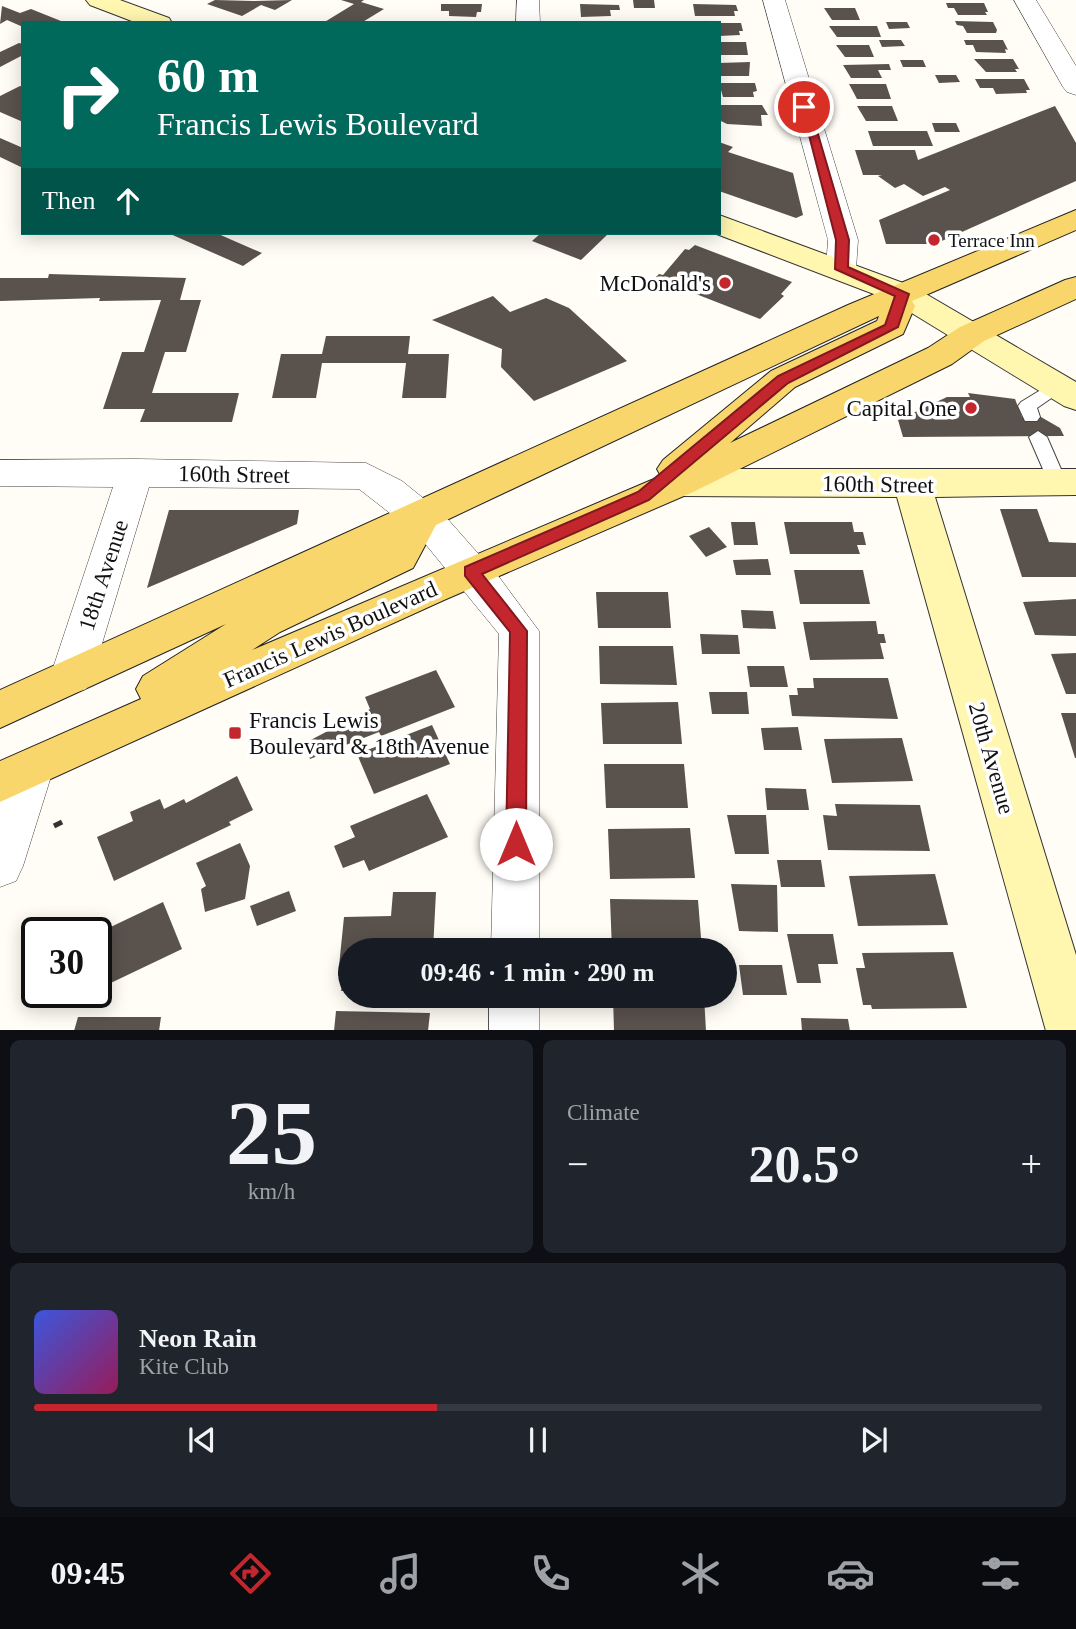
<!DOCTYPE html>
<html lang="en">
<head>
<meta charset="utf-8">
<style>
	:root { --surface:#171b24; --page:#20242c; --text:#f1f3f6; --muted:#9ea1a6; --line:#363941; --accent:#c4262e }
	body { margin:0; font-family:"Times New Roman",serif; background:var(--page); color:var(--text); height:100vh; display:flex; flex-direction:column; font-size:26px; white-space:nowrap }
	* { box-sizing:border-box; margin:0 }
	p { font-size:23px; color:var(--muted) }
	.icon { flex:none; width:38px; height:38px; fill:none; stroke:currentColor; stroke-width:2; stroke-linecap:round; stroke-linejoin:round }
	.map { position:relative; height:1030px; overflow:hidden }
	.panel { display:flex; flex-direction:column; gap:10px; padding:10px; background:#0d0f14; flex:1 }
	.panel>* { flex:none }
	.banner { position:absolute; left:21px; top:21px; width:700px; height:214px; border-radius:0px; box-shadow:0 4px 18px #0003; background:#00695c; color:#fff; overflow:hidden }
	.speed { position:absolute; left:21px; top:917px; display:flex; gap:14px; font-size:35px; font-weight:700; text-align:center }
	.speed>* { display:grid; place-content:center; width:91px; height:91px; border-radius:50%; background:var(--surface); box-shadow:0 4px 18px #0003; line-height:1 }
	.speed .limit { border:4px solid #111; border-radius:10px; background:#fff; color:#111 }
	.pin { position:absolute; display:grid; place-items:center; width:60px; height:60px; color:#fff; margin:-30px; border:4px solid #fff; border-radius:50%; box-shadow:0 2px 7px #0007 }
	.me { position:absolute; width:77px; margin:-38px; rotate:0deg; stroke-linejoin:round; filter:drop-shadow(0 0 5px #0008) }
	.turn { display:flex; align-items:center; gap:24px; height:147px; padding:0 21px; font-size:32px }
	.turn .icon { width:91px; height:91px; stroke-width:2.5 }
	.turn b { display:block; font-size:49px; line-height:60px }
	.then { display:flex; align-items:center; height:66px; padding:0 21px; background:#0003; gap:14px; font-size:26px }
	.big { font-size:52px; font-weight:700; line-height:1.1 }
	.panel .card { flex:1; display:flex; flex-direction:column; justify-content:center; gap:10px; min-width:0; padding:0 24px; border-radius:10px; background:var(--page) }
	.panel .dial { align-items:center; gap:0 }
	.dial b { font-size:91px; line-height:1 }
	.song { display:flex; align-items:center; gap:21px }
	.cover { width:84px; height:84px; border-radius:10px; background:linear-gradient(135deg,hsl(230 70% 55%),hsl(330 70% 35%)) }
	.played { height:7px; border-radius:4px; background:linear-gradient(90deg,var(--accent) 40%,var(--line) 40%) }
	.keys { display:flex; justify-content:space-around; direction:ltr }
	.heat { display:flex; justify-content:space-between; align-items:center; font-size:38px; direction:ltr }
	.panel .tiles { flex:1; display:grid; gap:10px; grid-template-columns:1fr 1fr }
	.card:last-child { grid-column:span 2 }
	.trip { position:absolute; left:338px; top:938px; width:399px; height:70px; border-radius:35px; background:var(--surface); box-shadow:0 4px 18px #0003; font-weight:700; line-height:70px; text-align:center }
	.tabs { display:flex; height:112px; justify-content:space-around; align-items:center; background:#090b0e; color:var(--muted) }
	.tabs .icon { width:49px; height:49px }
	.tabs .on { color:var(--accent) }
	.tabs b { font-size:32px; color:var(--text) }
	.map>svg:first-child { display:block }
	.building { fill:#5a524d }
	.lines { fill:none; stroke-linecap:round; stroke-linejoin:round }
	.lane-casing { stroke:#444; stroke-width:2 }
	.street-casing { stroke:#444; stroke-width:1 }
	.secondary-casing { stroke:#333; stroke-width:2 }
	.primary-casing { stroke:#222; stroke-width:2 }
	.path { stroke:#333; stroke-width:5; stroke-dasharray:9 4.5; stroke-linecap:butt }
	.lane { fill:#fff; fill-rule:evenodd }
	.street { fill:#fff; fill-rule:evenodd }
	.secondary { fill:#fff6b0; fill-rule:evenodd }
	.primary { fill:#f9d66b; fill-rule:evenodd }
	.route { fill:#c4262e; stroke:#7f191e; stroke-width:2 }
	.poi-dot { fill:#c4262e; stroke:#fff; stroke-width:2.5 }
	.labels { text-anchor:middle; stroke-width:7; stroke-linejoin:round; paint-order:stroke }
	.far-poi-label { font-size:19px; fill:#111; stroke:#fff; text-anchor:start }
	.poi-label { font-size:23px; fill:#111; stroke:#fff; text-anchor:end }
	.street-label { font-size:23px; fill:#111; stroke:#fff }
</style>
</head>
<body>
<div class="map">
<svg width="1076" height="1031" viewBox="0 0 1076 1031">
	<rect width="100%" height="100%" fill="#fffdf5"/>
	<path class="building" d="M 215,0 L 254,1 L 292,0 L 275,10 L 261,5 L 242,16 L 207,4 Z
		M 341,0 L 364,0 L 361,2 L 384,9 L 361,23 L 323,23 L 354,4 Z
		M 633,0 L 654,0 L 655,8 L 634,8 Z
		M 946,3 L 984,3 L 988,12 L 985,12 L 987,15 L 958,15 L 954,8 L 948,8 Z
		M 441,4 L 482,4 L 481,12 L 477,12 L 476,17 L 449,16 L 449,11 L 441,11 Z
		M 580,4 L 619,5 L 620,10 L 610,10 L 611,16 L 581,17 Z
		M 693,4 L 736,5 L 738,11 L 734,11 L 735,16 L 695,16 Z
		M 2,6 L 20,13 L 31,9 L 66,23 L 23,23 L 23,27 L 7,20 L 0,24 Z
		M 824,8 L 855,8 L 860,20 L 832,20 Z
		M 955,21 L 993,22 L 997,30 L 996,33 L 967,33 L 963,26 L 957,25 Z
		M 886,22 L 907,22 L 910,28 L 889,29 Z
		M 719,23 L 741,23 L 743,31 L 739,31 L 740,35 L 719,36 Z
		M 829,26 L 877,26 L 881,37 L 837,37 Z
		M 879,40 L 901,40 L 905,46 L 882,47 Z
		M 964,40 L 1003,40 L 1008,50 L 1005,49 L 1006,53 L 976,52 L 973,45 L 966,45 Z
		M 719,42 L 746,42 L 748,55 L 719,55 Z
		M 19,43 L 23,44 L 23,55 L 0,67 L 0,52 Z
		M 836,45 L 869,45 L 874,57 L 845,57 Z
		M 974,59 L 1013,59 L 1019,69 L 1015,69 L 1017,72 L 986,72 Z
		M 900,60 L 923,60 L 926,67 L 903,67 Z
		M 750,62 L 749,76 L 719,76 L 719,63 Z
		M 889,64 L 891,70 L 878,70 L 882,78 L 851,78 L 843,65 Z
		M 935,75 L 956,75 L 960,82 L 939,83 Z
		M 975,79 L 1024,79 L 1030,90 L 1026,90 L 1027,93 L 996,94 L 993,88 L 980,88 Z
		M 719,83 L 755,83 L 757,91 L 753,92 L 754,97 L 723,97 Z
		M 849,84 L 886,84 L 891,99 L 857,99 Z
		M 20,86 L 23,87 L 23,122 L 0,112 L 0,96 Z
		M 719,105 L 762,105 L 768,115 L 761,115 L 762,126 L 727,124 L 719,120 Z
		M 857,106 L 892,106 L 898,121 L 866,121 Z
		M 1055,106 L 1076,143 L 1076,181 L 935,244 L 886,244 L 879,220 L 950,190 L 945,187 L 923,196 L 904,184 L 895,188 L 878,176 L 882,175 L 863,175 L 855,150 L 915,150 L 918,160 Z
		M 932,123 L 956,123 L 960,132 L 935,132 Z
		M 868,131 L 927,131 L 933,146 L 873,146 Z
		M 0,138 L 23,148 L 23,168 L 0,157 Z
		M 719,142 L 733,147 L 728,152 L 793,173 L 803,215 L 796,218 L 719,191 Z
		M 168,233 L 216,233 L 262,253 L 243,266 Z
		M 541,233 L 606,233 L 608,234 L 581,260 L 532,241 Z
		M 695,245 L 792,282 L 781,294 L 784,296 L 760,319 L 655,278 L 659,274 L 663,275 L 685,249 L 689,250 Z
		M 49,274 L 186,278 L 180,300 L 201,300 L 186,352 L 165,352 L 152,393 L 239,393 L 232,422 L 140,422 L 145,409 L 103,409 L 122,352 L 144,352 L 161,300 L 99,301 L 100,298 L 0,301 L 0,278 L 48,278 Z
		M 493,296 L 510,312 L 546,298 L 569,308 L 627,361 L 534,401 L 501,367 L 502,349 L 432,320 Z
		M 326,336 L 410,336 L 408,354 L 449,354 L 446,398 L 402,398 L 406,363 L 322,363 L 316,398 L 272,398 L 281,354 L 322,354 Z
		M 968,393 L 1015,399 L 1022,417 L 1041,417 L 1060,428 L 1064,436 L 903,437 L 898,420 L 947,397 L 970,397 Z
		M 1000,509 L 1037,509 L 1049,542 L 1076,543 L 1076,577 L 1022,577 Z
		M 169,510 L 299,510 L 297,524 L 147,588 Z
		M 731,522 L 755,522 L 758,545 L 734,545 Z
		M 784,522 L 852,522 L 854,532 L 863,532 L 866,545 L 857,545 L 860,554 L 790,554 Z
		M 709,527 L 727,547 L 706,557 L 689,536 Z
		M 768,559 L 771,575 L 736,575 L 733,560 Z
		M 794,570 L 863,570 L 870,604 L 800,604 Z
		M 596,592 L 668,592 L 671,628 L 598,628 Z
		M 1076,599 L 1076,636 L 1035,635 L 1023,602 Z
		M 741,610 L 773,611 L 776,629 L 743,628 Z
		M 876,621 L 878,634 L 884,634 L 886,643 L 880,643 L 884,659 L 810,660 L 803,622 Z
		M 700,634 L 738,635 L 740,654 L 702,654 Z
		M 599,646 L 673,646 L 677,685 L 600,684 Z
		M 1076,653 L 1076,694 L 1066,694 L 1051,654 Z
		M 747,666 L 784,666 L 788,687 L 750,687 Z
		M 436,670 L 455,707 L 381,736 L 379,732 L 310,759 L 303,744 L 370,709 L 365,697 Z
		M 813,678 L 888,678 L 898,719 L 792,716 L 789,695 L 798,695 L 797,688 L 814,688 Z
		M 709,692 L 747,692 L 749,714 L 712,714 Z
		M 678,702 L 682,744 L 603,744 L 601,703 Z
		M 1061,713 L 1076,713 L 1076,758 L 1075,758 Z
		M 432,725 L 450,764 L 374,794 L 357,754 Z
		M 798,727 L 802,750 L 764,750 L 761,728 Z
		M 902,738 L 913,781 L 832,783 L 824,739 Z
		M 604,764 L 684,764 L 688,808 L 606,808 Z
		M 237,776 L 253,810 L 229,822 L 231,825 L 114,881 L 97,837 L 133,821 L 130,812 L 160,799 L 164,809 L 184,799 L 186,803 Z
		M 765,788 L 806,789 L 809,810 L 767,810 Z
		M 427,794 L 448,837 L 369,871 L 364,860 L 343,868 L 334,846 L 355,837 L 350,826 Z
		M 835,804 L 920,805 L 930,851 L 828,850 L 823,815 L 837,816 Z
		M 727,815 L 766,815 L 769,854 L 735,854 Z
		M 690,828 L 695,878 L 610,879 L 608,829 Z
		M 240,843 L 250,866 L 245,899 L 205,912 L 201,889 L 206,886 L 196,863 Z
		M 777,860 L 821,860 L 825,887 L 781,887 Z
		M 935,874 L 948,925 L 858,926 L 849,876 Z
		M 731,884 L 777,885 L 778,932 L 739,931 Z
		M 289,891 L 296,911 L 257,926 L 250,906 Z
		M 393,892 L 436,892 L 433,950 L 350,950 L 350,991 L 341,991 L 343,976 L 338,976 L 344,917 L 391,916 Z
		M 610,899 L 698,900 L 702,950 L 612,950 Z
		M 163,902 L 182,949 L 96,990 L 96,934 Z
		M 787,934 L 833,934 L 838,964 L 818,964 L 821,983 L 797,983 Z
		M 953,952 L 967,1008 L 872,1009 L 871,1005 L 863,1005 L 856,968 L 865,968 L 862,953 Z
		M 739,965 L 782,965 L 787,995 L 743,995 Z
		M 613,996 L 704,996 L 706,1031 L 614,1031 Z
		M 336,1011 L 430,1013 L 428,1031 L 334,1031 Z
		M 78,1017 L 161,1017 L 159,1031 L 74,1031 Z
		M 801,1018 L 848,1019 L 850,1031 L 802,1031 Z"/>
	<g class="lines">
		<g class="lane-casing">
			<path id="lane" d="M 1057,380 L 1063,382 L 1066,386 L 1063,390 L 1037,408 L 1040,417 L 1037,421 L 1025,421 L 1018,406 L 1021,402 Z
				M 1038,431 L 1047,437 L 1067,483 L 1065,488 L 1058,490 L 1049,483 L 1029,437 Z"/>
		</g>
		<g class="street-casing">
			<path id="street" d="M 517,0 L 539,0 L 540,23 L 516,23 Z
				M 763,0 L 785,0 L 858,240 L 856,269 L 852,275 L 841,278 L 830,275 L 826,269 L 828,240 Z
				M 1014,0 L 1036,0 L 1076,66 L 1076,95 L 1067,92 L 1063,87 Z
				M 136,459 L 366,463 L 402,481 L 444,515 L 499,577 L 539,631 L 539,950 L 491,950 L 499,634 L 418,535 L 359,489 L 149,487 L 92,677 L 86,689 L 71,694 L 56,689 L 50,677 L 113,487 L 0,486 L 0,460 Z
				M 32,748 L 47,754 L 54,767 L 23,866 L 16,881 L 0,887 L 0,797 L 17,754 Z
				M 489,996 L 539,996 L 539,1031 L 489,1031 Z"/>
		</g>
		<g class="secondary-casing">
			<path id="secondary" d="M 86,0 L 120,0 L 169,18 L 172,23 L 137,23 L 90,5 Z
				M 719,215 L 914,287 L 1076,382 L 1076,410 L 1064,406 L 892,301 L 714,233 L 719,233 Z
				M 730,469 L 1076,469 L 1076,495 L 935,497 L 1076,955 L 1076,1031 L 1046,1031 L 897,497 L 680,496 L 667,492 L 661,483 L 667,474 L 680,470 Z"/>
		</g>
		<g class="primary-casing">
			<path id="primary" d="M 1076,210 L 1076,230 L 912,301 L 915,306 L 903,334 L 795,387 L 730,443 L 928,348 L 960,327 L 1065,280 L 1076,277 L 1076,299 L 984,341 L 952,364 L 693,492 L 444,600 L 0,802 L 0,761 L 141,699 L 136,689 L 143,676 L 226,624 L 0,728 L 0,690 L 848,305 ZM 879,316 L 877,321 L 771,371 L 663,460 L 657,469 L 661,476 L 252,650 L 280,632 L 413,568 L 436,525 Z"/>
		</g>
		<path class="path" d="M 54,826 L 64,821"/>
		<use href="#lane" class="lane"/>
		<use href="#street" class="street"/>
		<use href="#secondary" class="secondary"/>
		<use href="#primary" class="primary"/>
	</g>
	<path class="route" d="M 801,104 L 810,107 L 849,240 L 848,267 L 909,294 L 898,327 L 788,383 L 649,500 L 482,574 L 527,631 L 526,844 L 523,850 L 516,853 L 509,850 L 506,844 L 510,632 L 465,576 L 465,567 L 638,492 L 778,376 L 885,325 L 895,296 L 835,269 L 836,240 Z"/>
	<g class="poi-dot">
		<circle cx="934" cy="240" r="7"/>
		<circle cx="725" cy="283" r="7"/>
		<circle cx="971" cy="408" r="7"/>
		<rect x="228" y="726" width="14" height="14" rx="3.5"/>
	</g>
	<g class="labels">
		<g class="far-poi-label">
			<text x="948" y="247">Terrace Inn</text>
		</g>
		<g class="poi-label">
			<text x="711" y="291">McDonald's</text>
			<text x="957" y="416">Capital One</text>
			<text x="249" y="728" text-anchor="start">Francis Lewis<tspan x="249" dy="26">Boulevard &amp; 18th Avenue</tspan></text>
		</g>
		<g class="street-label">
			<text transform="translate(234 474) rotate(1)" y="8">160th Street</text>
			<text transform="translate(878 484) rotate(1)" y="8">160th Street</text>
			<text transform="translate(103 575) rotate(-72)" y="8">18th Avenue</text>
			<text transform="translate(330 634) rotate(-24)" y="8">Francis Lewis Boulevard</text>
			<text transform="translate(992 758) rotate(74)" y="8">20th Avenue</text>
		</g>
	</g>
</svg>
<div class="speed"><div class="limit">30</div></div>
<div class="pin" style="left:804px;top:107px;background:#d93025"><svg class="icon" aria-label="arrive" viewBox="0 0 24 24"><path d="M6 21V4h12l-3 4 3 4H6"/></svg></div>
<svg class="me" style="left:516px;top:844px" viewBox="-20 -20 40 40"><circle r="19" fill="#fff"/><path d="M0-13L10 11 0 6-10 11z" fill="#c4262e"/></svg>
<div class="trip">09:46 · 1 min · 290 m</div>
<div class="banner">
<div class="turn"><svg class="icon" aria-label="right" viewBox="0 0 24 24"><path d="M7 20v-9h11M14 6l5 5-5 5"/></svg><div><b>60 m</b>Francis Lewis Boulevard</div></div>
<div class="then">Then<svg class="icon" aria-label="ahead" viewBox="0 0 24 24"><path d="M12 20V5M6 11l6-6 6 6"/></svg></div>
</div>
</div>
<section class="panel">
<div class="tiles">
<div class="card dial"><b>25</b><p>km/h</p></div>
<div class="card"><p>Climate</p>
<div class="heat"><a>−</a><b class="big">20.5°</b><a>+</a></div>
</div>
<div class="card">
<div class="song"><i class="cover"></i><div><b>Neon Rain</b><p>Kite Club</p></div></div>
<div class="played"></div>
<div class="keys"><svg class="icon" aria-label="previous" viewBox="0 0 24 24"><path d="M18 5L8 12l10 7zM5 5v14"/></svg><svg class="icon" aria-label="pause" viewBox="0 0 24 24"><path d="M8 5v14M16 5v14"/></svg><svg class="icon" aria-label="next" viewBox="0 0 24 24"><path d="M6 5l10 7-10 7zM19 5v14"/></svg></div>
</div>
</div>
</section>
<nav class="tabs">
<b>09:45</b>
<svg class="icon on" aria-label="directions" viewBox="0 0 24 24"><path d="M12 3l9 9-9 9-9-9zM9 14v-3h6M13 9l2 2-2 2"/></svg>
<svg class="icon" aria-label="music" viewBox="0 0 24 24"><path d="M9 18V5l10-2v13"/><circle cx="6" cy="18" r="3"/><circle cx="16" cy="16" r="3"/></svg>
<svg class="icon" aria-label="phone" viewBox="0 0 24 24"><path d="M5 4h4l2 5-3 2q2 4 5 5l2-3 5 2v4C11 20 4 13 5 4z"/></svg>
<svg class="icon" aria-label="climate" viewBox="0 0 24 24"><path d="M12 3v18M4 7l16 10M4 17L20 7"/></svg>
<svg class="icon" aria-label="car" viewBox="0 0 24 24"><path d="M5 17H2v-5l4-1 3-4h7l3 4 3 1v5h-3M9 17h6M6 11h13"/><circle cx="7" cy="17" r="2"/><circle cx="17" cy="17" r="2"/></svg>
<svg class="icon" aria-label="filters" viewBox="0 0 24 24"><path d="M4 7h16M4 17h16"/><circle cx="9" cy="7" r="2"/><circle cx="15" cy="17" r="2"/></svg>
</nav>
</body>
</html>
